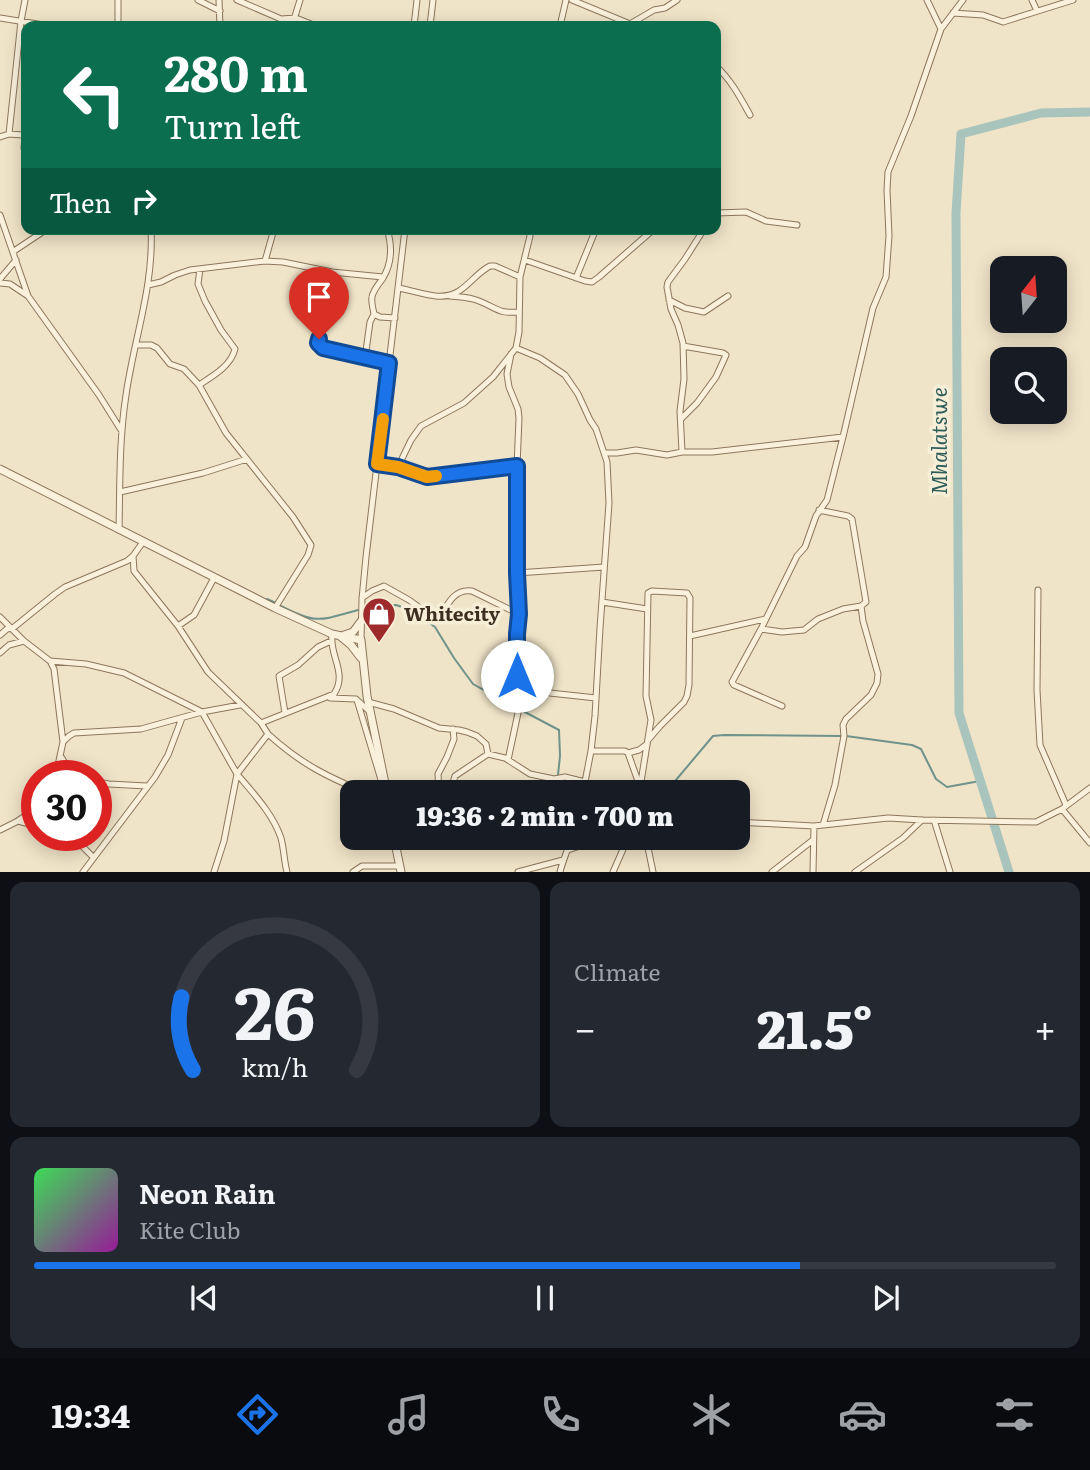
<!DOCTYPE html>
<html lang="en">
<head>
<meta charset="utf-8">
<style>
	:root { --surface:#171b24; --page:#242831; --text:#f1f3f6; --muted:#9ea1a6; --line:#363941; --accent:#1a73e8 }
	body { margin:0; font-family:Literata,serif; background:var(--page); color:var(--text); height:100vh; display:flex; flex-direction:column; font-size:26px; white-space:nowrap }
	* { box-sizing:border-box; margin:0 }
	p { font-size:23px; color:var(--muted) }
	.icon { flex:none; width:38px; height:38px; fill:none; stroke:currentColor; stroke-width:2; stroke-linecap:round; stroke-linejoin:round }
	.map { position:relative; height:872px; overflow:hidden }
	.drawer { display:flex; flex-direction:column; gap:10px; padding:10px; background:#0d0f14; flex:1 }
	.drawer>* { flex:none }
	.guide { position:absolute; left:21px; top:21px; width:700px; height:214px; border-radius:14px; box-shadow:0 4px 18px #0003; background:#0b6e4f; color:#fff; overflow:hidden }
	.needle { width:46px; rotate:17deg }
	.fabs { position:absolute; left:990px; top:256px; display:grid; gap:14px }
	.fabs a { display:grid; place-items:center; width:77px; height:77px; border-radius:14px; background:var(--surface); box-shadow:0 4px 18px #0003; font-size:35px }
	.speed { position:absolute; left:21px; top:760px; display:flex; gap:14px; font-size:35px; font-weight:700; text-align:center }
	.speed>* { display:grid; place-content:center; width:91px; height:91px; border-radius:50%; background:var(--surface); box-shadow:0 4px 18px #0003; line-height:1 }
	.speed .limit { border:10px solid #d22; background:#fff; color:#111 }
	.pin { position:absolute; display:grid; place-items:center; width:60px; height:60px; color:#fff; margin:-72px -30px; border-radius:50% 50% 50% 0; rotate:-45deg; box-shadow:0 0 7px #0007 }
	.pin .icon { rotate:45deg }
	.me { position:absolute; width:77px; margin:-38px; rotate:0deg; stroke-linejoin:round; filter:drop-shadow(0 0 5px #0008) }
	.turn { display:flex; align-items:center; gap:24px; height:147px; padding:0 28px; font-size:32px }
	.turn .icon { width:91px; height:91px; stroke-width:2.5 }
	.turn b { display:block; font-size:49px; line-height:60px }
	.then { display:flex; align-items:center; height:66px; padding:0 28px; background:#0003; gap:14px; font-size:26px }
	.big { font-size:52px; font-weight:800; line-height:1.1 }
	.drawer .tile { flex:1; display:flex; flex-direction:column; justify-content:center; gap:10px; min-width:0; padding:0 24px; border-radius:14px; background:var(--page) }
	.drawer .dial { align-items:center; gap:0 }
	.dial svg { height:182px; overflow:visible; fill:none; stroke:var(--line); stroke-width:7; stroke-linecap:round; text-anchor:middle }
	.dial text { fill:var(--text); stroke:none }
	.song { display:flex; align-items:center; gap:21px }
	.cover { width:84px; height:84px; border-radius:10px; background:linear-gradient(135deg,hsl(130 70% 55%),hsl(300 70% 35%)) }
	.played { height:7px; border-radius:4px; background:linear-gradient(90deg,var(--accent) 75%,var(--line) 75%) }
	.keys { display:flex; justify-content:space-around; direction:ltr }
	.heat { display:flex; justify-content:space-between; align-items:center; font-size:38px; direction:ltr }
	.drawer .tiles { flex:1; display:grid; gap:10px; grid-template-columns:1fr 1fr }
	.tile:last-child { grid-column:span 2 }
	.trip { position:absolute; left:340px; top:780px; width:410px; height:70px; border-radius:14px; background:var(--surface); box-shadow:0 4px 18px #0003; font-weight:800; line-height:70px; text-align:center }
	.dock { display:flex; height:112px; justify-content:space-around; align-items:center; background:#090b0e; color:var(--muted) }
	.dock .icon { width:49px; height:49px }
	.dock .active { color:var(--accent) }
	.dock b { font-size:32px; color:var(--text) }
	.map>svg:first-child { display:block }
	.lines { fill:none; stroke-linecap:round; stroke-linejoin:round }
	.stream { stroke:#6f938a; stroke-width:2 }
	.river { stroke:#a9c4bc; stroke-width:9 }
	.minor-tunnel { stroke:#ccc0a6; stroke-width:5; stroke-dasharray:5 2.5; stroke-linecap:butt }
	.minor-casing { stroke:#8d765c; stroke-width:7 }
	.tertiary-casing { stroke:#8d765c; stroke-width:9 }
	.minor { stroke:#faf1dc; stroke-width:5 }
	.tertiary { stroke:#faf1dc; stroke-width:7 }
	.route-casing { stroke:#114b97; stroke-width:18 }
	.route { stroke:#1a73e8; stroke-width:12 }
	.slow { stroke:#f59e0b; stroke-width:12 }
	.labels { text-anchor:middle; stroke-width:7; stroke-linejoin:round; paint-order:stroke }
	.poi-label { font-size:19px; font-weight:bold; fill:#3d2e20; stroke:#f7eed8; text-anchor:start }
	.water-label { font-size:21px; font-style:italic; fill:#2f5d5a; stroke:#f7eed8 }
</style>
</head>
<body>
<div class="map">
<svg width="1090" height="872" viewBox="0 0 1090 872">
	<rect width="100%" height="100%" fill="#f0e4c8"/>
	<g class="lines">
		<path class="stream" d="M 267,599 L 276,603
			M 281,606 C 317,625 321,620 358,610
			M 378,606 L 396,605 L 411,610 L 435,627 L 454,658 L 473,684 L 516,708
			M 521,710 L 559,730 L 560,756 L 558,775
			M 846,736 L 912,745 L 921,749 L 936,779 L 947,787 L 980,781
			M 563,781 L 597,792 L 608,793
			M 665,793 L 713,736 L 724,735 L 841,736"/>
		<path class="river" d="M 1009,872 L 959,713 L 956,213 L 961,134 L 1041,113 L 1090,112"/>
		<path class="minor-tunnel" d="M 582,793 L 585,782"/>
		<g class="minor-casing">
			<path id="minor" d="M 118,0 L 118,26
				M 198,0 L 220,11
				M 219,0 L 220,26
				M 237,0 L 281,19 L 296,18 L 316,26
				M 572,0 L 635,26
				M 927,0 L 941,29
				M 1032,0 L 1037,11
				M 953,13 L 983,15 L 1003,22 L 1073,0
				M 0,18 L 50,26
				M 630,24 L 654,10 L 665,8 L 677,0
				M 292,26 L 300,0
				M 414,26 L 417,0
				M 430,26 L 433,0
				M 560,26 L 566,0
				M 716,66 C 731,80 740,97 750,115
				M 9,134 L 21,21 L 25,0
				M 0,137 L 9,134 L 23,135 L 25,137 L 24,148 L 26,157
				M 716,213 L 746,212 L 766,221 L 797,225
				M 0,215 L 28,296 L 99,395 L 121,430
				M 387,229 C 392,245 392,263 383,278 C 379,284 373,290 372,297 C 371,303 373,308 374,314 L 380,317 L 395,318
				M 14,251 L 47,229
				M 525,260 L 585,281 L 592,282 L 599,277 L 654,229
				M 265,261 L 274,229
				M 311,268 L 315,277 L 321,305
				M 332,272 L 321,314 L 318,343 L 320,346 L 389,363
				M 576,278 L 596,229
				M 0,279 L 16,260
				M 0,283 L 10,284 L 28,296
				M 148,285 L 161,282 L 175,275 L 190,270 L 265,261 L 283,262 L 332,272 L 383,277
				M 398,288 C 418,291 441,303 459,291 C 470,284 478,272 490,266 L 495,266 L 520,277
				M 450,296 C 460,297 470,297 479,301 C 497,308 498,314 519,312
				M 669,300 L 685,308 L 704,312 L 728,296
				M 136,345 L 151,345 L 157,348 L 170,364 L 184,369 L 199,385 L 226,433 L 293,517 L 311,545 L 308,555 L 275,608
				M 365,358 L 370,322 L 374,314
				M 199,385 C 213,376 231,366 235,349 L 221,330 L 205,301 L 198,284 L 200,269
				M 681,419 L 697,403 L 716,377 L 726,355 L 723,353 L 683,346
				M 682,452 L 680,411 L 684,379 L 683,343 L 678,325 L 671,309 L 667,287 L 668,282 L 685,259 L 704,229
				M 605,453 L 617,453 L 636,450 L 667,455 L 682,452 L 712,452 L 843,437 L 873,308 L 886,277 L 889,236 L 887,190 L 888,172 L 911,116 L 941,29 L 963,0
				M 377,464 L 398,467 L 427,477 L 517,466
				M 398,467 L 411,440 L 421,426 L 464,403 L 493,377 L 516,348 L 519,332 L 520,277 L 530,236 L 529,229
				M 120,492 L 203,473 L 247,459
				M 819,510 L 848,516 L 852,519 L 866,602 L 861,606 L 863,621 L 878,674 L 877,683 L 871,695 L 846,719 L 843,725 L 844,736 L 835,785 L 823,825
				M 119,530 C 120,485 119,440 126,395 C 134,339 154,286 151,229
				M 133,556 L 134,571 L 178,626 L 208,672 L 261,723 L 268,734 L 237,774 C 253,793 273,814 281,838 C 284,849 284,861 287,872
				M 517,573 L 604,567
				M 1038,590 L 1037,690 L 1040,745 L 1066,805
				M 362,598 L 372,591 L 384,586 L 409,600 L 437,620 L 439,619 C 447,605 454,588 472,591 L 519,614
				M 602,602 L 647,609
				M 0,617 L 24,641 L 50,661 L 54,669 L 63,742 L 56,775
				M 178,626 L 194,615 L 214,578
				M 761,629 L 782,632 L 804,630 L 818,619 L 843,609 L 861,606
				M 0,635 L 7,629 L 13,628 L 55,594 L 65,587 L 127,561 L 133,556 L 143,542
				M 690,636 L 765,619
				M 361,640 L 362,599 L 366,557 L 405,229
				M 0,653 L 9,645 L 24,641
				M 50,661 L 86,664 L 124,673 L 202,712 L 237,774 L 224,841 L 214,872
				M 537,674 L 550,693 L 596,698
				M 330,698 L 356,699 L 370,712
				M 357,700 L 382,783
				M 368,702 L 394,709 L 439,728 L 459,730 L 467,732 L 477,736 L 486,744 L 488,754
				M 782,706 L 734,685 L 732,682 L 761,629 L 797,556 L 805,547 L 816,516 L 827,500 L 843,437
				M 285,713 L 279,676 L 298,665 L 318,647 L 331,641
				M 261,723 L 334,694 C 348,673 329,656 332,634
				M 268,734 C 301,764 326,776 366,793
				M 64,741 L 69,736 L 74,733 L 141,729 L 202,712 L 240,705
				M 591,751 L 625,751 L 628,753 L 639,784
				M 628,753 L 639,750 L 647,744
				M 62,758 C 66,766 70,771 78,775
				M 508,760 L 518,713 L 517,634 L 519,614 L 517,573 L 517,466 L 519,418 L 518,409 L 509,387 L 507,374 L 511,354
				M 96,782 L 109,784 L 147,786
				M 640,788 L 651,720 L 646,696 L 648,593 L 652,591 L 687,593 L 690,598 L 689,685 L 687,696 L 684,702 L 660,726 L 648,740
				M 439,793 L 438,774 L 447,757 L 454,739 L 453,729
				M 450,793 L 455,776 L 488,754 L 505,758 L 530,774 L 554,779 L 565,777 L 585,782 L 591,751 L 595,716 L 600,628 L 609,503 L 607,462 L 596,429 L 590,420 L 578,394 L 565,375 L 540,358 L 516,348
				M 1062,809 L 1090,843
				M 934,820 L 950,872
				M 18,821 L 37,826
				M 737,822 L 814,826 L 888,818 L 922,820 L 1036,822 L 1062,809 L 1090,788
				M 0,830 L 16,822 L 37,808
				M 71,835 L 93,857
				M 646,838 L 653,872
				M 568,850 L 604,838
				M 83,872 L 155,777 L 168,755 L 182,718
				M 353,872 L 362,866 L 399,866
				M 518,872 L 563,860
				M 560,872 C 563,860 568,850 571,838
				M 613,872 L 628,838
				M 772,872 L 813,840
				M 813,872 L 814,826
				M 855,872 L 903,838 L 922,820"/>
		</g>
		<g class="tertiary-casing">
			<path id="tertiary" d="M 0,469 L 275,608 L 332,634 L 361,640 L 367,696 L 387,793
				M 344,635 L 353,632 L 362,620
				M 340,636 L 351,645 L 361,658
				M 394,838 L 401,872"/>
		</g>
		<use href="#minor" class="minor"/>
		<use href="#tertiary" class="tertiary"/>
	</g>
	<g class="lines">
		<g class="route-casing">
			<path id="route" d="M 319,339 L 318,343 L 323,348 L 389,363 L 377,464 L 398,467 L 427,477 L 517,466 L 517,573 L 519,614 L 517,634 L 517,676"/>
		</g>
		<use href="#route" class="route"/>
		<path class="slow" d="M 383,419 L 377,464 L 398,467 L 427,477 L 436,476"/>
	</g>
	<defs>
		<g id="shop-pin" transform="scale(1.75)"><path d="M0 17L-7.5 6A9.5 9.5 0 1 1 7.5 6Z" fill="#9e2a2b" stroke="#f7eed8"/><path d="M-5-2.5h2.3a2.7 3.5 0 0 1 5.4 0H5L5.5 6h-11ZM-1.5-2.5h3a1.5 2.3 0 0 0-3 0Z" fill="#fff"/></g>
	</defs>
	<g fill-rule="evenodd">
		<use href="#shop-pin" x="379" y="614"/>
	</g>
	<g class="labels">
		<g class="poi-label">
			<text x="404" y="621">Whitecity</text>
		</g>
		<g class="water-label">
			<text transform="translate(940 441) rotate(-90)" y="7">Mhalatswe</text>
		</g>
	</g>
</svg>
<div class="fabs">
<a><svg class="needle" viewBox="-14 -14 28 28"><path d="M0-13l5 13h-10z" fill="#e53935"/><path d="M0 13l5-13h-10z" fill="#9ea1a6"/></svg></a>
<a><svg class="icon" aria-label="search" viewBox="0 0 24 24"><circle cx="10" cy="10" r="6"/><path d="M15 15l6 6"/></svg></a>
</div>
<div class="speed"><div class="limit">30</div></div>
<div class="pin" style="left:319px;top:339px;background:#d93025"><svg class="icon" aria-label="arrive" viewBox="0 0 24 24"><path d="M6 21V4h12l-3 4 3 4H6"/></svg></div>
<svg class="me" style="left:517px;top:676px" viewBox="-20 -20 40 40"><circle r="19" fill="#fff"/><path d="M0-13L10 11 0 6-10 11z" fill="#1a73e8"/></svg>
<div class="trip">19:36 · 2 min · 700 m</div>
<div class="guide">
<div class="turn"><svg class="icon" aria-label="left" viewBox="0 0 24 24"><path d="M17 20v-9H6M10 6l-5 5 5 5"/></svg><div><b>280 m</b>Turn left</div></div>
<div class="then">Then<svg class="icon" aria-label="right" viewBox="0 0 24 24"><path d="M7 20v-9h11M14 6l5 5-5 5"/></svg></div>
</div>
</div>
<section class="drawer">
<div class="tiles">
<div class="tile dial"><svg viewBox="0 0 100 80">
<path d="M14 69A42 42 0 1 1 86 69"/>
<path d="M14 69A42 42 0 0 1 9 37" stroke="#1a73e8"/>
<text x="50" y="56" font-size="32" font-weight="700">26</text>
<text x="50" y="72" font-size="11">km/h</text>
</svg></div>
<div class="tile"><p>Climate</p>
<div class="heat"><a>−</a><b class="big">21.5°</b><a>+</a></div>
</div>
<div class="tile">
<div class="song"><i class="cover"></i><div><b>Neon Rain</b><p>Kite Club</p></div></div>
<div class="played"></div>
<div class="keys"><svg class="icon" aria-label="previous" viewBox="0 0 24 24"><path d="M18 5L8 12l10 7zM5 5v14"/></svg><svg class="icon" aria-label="pause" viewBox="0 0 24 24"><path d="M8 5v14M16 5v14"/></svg><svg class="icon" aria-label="next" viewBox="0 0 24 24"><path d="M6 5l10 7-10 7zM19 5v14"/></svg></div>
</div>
</div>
</section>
<nav class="dock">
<b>19:34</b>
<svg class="icon active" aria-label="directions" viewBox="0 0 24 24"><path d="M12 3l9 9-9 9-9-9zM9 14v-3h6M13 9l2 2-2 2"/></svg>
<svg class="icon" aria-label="music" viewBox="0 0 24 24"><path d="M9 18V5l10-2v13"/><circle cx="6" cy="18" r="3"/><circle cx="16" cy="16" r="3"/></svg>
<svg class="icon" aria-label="phone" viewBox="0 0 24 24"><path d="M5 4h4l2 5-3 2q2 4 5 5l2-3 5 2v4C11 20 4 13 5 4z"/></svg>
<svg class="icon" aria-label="climate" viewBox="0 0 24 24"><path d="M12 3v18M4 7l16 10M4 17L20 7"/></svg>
<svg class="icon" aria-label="car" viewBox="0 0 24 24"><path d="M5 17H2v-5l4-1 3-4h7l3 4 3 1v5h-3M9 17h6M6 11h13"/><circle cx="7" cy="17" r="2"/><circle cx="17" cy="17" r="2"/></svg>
<svg class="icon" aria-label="filters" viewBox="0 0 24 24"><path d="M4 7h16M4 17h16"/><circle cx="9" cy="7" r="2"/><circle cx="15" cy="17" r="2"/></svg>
</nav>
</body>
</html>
